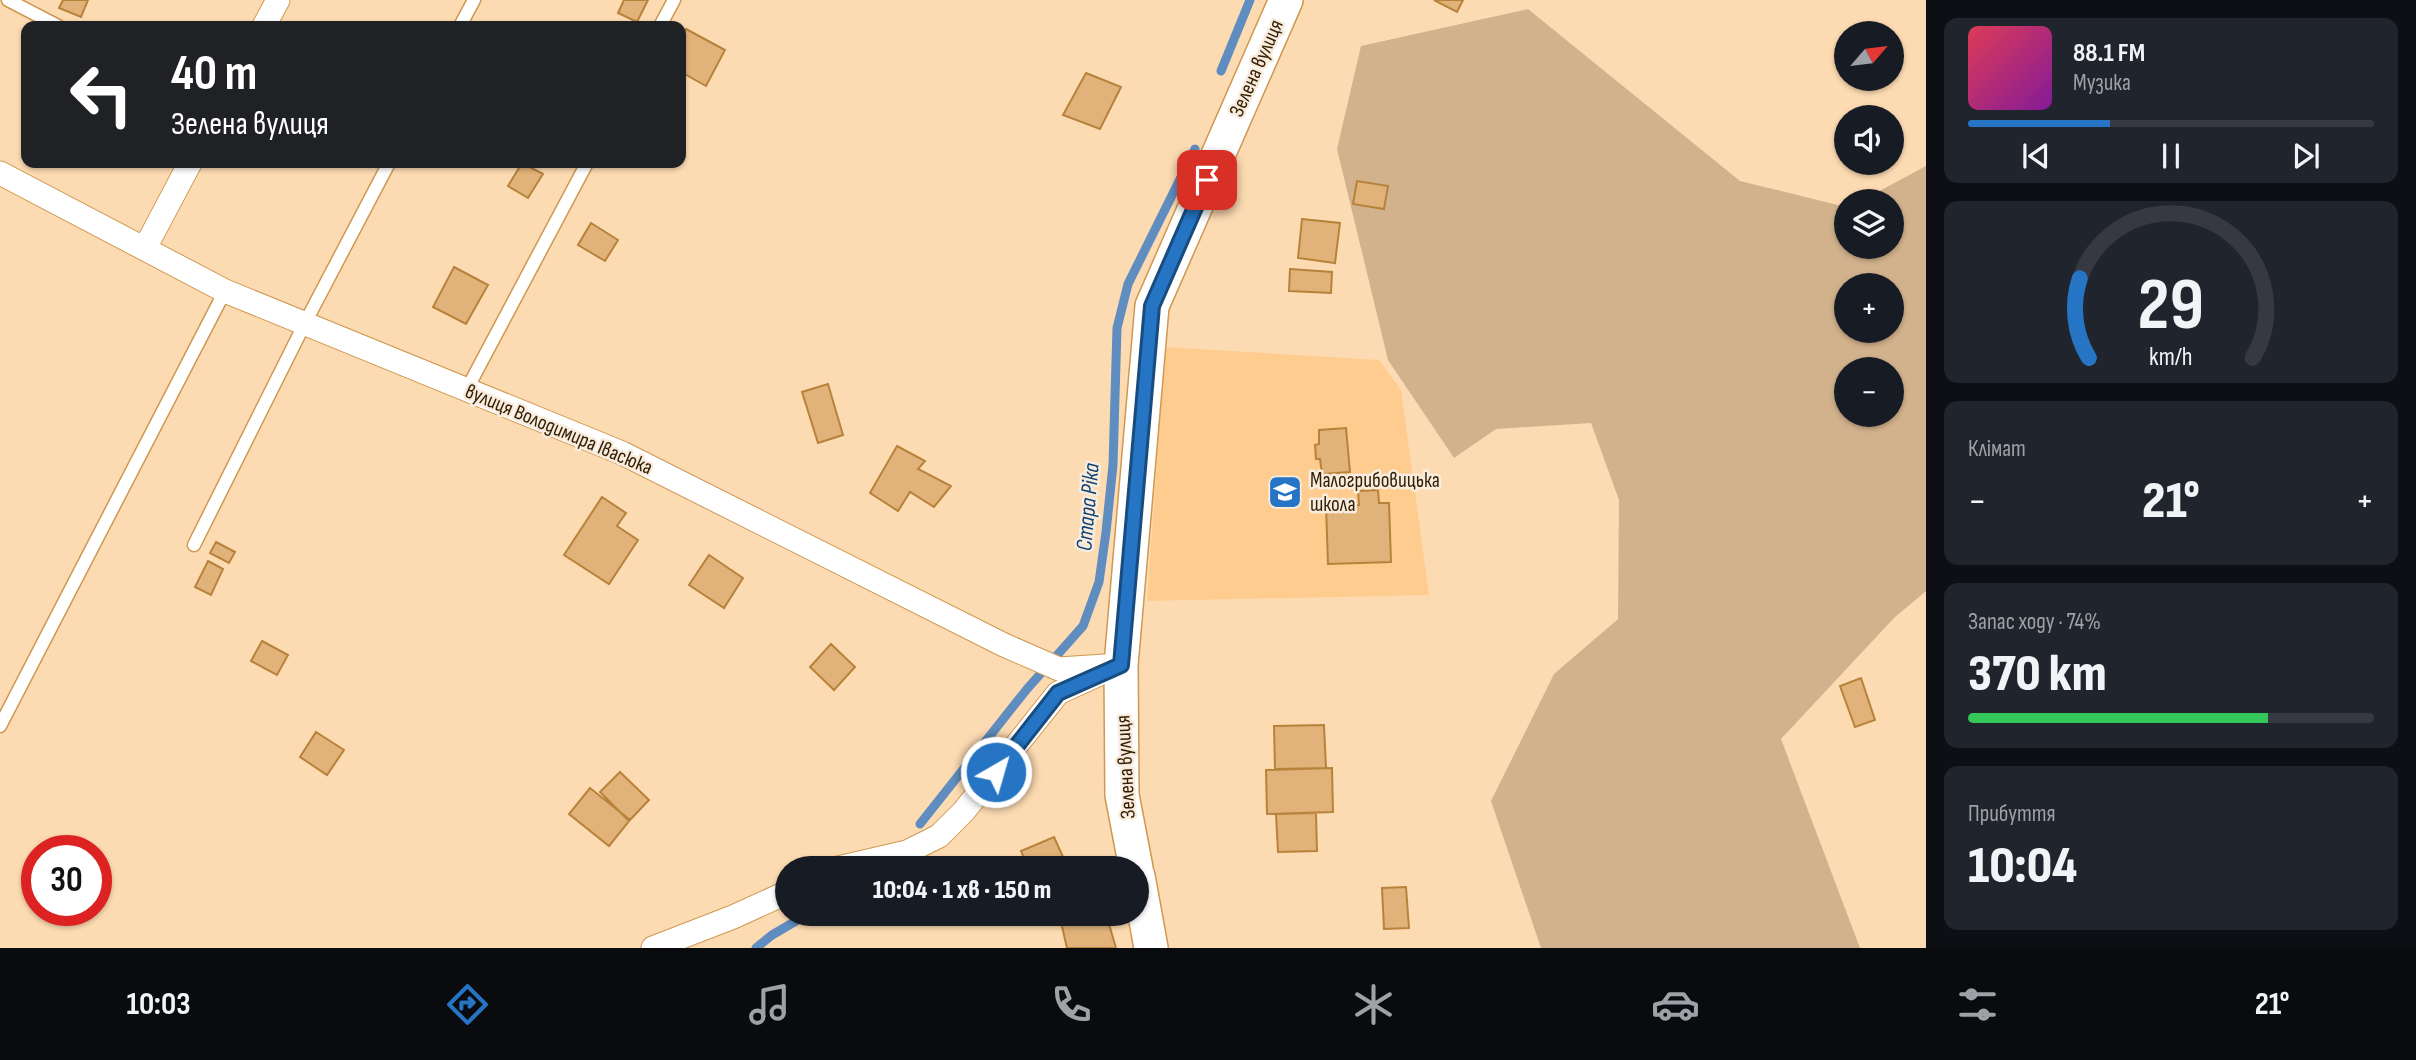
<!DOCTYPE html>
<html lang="uk">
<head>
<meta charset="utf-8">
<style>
	:root { --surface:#171b24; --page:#20242c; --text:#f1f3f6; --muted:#9ea1a6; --line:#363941; --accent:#2575c4 }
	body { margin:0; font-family:"Sofia Sans Condensed",sans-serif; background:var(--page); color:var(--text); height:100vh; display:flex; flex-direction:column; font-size:26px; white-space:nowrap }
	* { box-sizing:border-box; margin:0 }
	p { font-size:23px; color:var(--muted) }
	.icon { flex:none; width:38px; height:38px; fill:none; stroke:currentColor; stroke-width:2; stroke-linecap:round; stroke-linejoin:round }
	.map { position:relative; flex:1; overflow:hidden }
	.details { display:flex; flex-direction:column; gap:18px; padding:18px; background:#0d0f14; width:490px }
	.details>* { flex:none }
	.banner { position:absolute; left:21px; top:21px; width:665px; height:147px; border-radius:14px; box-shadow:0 2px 5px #0004; background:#202124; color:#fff; overflow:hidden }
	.needle { width:46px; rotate:62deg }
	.controls { position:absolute; left:1834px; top:21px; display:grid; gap:14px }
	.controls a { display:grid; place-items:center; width:70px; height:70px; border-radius:50%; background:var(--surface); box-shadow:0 2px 5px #0004; font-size:35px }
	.speed { position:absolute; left:21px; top:835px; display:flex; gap:14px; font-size:35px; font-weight:700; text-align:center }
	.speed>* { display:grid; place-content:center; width:91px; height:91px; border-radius:50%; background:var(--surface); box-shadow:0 2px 5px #0004; line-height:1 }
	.speed .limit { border:10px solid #d22; background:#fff; color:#111 }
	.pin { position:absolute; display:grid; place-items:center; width:60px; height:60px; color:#fff; margin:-30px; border-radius:14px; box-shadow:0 4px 10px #0006 }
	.me { position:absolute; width:77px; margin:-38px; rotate:38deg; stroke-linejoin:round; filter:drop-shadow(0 0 5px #0008) }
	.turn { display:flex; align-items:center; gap:24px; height:147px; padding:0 35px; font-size:32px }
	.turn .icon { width:91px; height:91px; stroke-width:2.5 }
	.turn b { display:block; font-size:49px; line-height:60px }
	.big { font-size:52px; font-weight:800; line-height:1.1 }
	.details .widget { flex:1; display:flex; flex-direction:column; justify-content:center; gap:10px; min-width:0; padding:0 24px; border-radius:14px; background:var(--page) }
	.details .dial { align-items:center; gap:0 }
	.dial svg { height:182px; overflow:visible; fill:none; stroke:var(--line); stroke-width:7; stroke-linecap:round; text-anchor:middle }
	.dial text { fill:var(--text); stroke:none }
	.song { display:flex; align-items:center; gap:21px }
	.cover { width:84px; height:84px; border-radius:10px; background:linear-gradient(135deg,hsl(350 70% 55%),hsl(290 70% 35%)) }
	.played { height:7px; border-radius:4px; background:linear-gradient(90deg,var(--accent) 35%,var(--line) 35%) }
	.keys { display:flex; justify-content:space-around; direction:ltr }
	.heat { display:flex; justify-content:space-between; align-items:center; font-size:38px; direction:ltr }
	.charge { height:10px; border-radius:5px; background:linear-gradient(90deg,#34c759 74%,var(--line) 0) }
	.trip { position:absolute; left:775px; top:856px; width:374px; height:70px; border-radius:35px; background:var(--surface); box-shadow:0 2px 5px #0004; font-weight:800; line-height:70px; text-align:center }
	.tab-bar { display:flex; height:112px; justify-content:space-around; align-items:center; background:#090b0e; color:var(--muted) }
	.tab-bar .icon { width:49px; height:49px }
	.tab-bar .on { color:var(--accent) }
	.tab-bar b { font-size:32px; color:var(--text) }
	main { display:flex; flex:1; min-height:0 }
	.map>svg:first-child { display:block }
	.built { fill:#fecc8f }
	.green { fill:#d2b28c; fill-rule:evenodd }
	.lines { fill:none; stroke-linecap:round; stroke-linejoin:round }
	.stream { stroke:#5f8dbf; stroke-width:9 }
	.building { fill:#e1b37a; stroke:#b7823a; stroke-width:2 }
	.lane-casing { stroke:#ce9850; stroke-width:15 }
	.street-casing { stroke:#ce9850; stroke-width:25 }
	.secondary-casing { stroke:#ce9850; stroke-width:36 }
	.lane { stroke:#fff; stroke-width:12 }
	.street { stroke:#fff; stroke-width:23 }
	.secondary { stroke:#fff; stroke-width:33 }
	.route-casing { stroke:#184c7f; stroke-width:18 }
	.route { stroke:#2575c4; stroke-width:12 }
	.labels { text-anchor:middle; stroke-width:5; stroke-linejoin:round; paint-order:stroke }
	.street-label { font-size:21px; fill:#331e00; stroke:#f8ecdf }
	.poi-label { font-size:21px; fill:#331e00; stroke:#f8ecdf; text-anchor:start }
	.water-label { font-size:23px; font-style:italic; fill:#124373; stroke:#f8ecdf }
</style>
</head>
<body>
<main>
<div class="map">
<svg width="1926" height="948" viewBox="0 0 1926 948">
	<rect width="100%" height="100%" fill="#fddbb2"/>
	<path class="built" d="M 1165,347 L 1379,360 L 1401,390 L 1429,595 L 1147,601 Z"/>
	<path class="green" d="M 1528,9 L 1740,181 L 1846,207 L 1846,247 L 1892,247 L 1892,201 L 1861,201 L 1926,166 L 1926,591 L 1894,618 L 1781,739 L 1860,948 L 1541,948 L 1491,801 L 1554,674 L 1618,619 L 1619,500 L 1591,423 L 1496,429 L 1454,458 L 1388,360 L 1337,149 L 1361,46 ZM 1846,285 L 1892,285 L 1892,331 L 1846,331 ZM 1846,369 L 1892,369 L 1892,415 L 1846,415 Z"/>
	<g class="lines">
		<path class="stream" d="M 1221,71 L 1250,0
			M 920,824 L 1027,689 L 1083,626 L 1099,582 L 1106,532 L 1113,465 L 1117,328 L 1128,284 L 1195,149
			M 896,868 L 899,867
			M 756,948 L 772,935 L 808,914"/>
	</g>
	<path class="building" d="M 63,0 L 88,0 L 81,17 L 59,8 Z
		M 624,0 L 648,0 L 637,22 L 618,13 Z
		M 1434,0 L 1463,0 L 1457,12 Z
		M 686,29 L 725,50 L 706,86 L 681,72 L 681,38 Z
		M 1086,73 L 1121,87 L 1100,129 L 1063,115 Z
		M 522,163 L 543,174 L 528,198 L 508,186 Z
		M 1357,181 L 1388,186 L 1384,209 L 1353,204 Z
		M 1302,219 L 1340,223 L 1335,263 L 1298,258 Z
		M 591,223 L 618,240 L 605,261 L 578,245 Z
		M 454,267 L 488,285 L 466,324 L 433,307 Z
		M 1290,269 L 1332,272 L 1331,293 L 1289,291 Z
		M 828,384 L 843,435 L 818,443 L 802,392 Z
		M 1346,428 L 1350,472 L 1322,474 L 1320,459 L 1316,459 L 1315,445 L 1319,444 L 1319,430 Z
		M 897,446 L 925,461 L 918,469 L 951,486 L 934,507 L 910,492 L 898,511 L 870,493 Z
		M 1378,490 L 1379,503 L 1389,503 L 1391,562 L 1328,564 L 1326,506 L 1359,505 L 1358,491 Z
		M 602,497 L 626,513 L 617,526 L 638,540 L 609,584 L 564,555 Z
		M 216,542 L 235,552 L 229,563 L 210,553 Z
		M 709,555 L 743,578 L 724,608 L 689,585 Z
		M 208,561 L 223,569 L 211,595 L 195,587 Z
		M 262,641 L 288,655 L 277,675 L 251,661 Z
		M 831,644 L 855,667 L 834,690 L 810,667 Z
		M 1861,678 L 1875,720 L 1855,727 L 1840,686 Z
		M 1324,725 L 1326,768 L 1275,769 L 1274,726 Z
		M 316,732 L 344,750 L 327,775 L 300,757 Z
		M 1332,768 L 1333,812 L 1267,814 L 1266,770 Z
		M 620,772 L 649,800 L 629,821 L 600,792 Z
		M 590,788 L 630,820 L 609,846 L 569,814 Z
		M 1316,813 L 1317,851 L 1278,852 L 1276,814 Z
		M 1054,837 L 1068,868 L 1028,868 L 1021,851 Z
		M 1406,887 L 1409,928 L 1384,929 L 1382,888 Z
		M 1059,914 L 1106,914 L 1116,948 L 1067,948 Z"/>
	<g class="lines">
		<g class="lane-casing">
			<path id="lane" d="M 8,0 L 58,26
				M 460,26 L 474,0
				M 660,26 L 674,0
				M 467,389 L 587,163
				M 194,545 L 305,323 L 389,163
				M 0,726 L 225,291"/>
		</g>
		<g class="street-casing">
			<path id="street" d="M 264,26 L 278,0
				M 0,173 L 225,291 L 622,453 L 1004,645 L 1059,669 L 1121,665
				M 145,248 L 190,163
				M 838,868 L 907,852 L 939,836 L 964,811 L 1058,693 L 1108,670
				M 653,948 L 733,917 L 788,892"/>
		</g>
		<g class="secondary-casing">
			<path id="secondary" d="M 1136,868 L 1122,795 L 1121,665 L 1152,306 L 1286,0
				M 1138,876 L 1151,948"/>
		</g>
		<use href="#lane" class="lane"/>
		<use href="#street" class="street"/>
		<use href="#secondary" class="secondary"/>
	</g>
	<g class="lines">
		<g class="route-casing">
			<path id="route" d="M 996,772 L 1058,693 L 1121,665 L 1152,306 L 1207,180"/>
		</g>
		<use href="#route" class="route"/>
	</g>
	<defs>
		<g id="school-square" transform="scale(1.75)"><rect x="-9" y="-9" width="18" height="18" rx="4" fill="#2575c4" stroke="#f8ecdf"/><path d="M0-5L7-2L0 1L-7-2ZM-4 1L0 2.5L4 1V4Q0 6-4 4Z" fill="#fff"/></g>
	</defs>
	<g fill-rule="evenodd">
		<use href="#school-square" x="1285" y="492"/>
	</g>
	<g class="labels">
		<g class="street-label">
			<text transform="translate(1256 68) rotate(-66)" y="7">Зелена вулиця</text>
			<text transform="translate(559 429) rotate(23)" y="7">вулиця Володимира Івасюка</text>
			<text transform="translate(1125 767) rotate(-93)" y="7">Зелена вулиця</text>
		</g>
		<g class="poi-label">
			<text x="1310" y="487">Малогрибовицька<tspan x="1310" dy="24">школа</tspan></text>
		</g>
		<g class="water-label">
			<text transform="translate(1087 507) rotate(-85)" y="8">Стара Ріка</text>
		</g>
	</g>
</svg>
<div class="controls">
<a><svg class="needle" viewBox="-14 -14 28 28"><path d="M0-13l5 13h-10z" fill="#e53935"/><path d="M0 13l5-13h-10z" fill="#9ea1a6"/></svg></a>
<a><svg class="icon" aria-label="sound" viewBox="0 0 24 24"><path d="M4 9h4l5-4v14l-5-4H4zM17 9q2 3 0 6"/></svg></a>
<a><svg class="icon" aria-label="layers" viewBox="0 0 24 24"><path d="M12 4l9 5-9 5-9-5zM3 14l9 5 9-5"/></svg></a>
<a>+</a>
<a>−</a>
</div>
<div class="speed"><div class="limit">30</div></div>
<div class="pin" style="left:1207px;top:180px;background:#d93025"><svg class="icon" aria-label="arrive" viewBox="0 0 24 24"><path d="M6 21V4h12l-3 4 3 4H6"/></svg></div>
<svg class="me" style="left:996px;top:772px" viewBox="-20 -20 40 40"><circle r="17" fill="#2575c4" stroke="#fff" stroke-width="3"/><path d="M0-11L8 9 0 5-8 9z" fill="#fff"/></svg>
<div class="trip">10:04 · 1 хв · 150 m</div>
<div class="banner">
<div class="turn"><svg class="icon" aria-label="left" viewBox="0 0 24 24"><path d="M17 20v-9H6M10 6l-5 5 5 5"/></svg><div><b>40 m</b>Зелена вулиця</div></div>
</div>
</div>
<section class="details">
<div class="widget">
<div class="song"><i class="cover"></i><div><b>88.1 FM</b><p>Музика</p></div></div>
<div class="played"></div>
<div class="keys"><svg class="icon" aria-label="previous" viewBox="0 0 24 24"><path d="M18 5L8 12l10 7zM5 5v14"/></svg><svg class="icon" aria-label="pause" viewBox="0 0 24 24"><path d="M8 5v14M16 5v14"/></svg><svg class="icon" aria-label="next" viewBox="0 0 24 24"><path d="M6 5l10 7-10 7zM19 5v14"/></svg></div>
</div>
<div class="widget dial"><svg viewBox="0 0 100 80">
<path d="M14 69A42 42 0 1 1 86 69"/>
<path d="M14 69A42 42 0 0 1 10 34" stroke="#2575c4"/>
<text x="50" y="56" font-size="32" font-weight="700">29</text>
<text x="50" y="72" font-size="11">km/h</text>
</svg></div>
<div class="widget"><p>Клімат</p>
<div class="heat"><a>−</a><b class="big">21°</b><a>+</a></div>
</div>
<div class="widget"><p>Запас ходу · 74%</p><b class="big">370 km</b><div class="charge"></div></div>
<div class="widget"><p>Прибуття</p><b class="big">10:04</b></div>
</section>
</main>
<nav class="tab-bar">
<b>10:03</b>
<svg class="icon on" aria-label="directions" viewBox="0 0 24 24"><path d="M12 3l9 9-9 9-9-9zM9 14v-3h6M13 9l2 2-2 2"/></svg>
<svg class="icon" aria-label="music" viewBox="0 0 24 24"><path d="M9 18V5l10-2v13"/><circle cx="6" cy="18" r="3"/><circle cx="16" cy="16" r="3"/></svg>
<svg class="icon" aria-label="phone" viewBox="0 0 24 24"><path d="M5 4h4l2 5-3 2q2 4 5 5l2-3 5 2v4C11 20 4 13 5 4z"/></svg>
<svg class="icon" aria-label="climate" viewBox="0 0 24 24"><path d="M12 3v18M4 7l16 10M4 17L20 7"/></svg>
<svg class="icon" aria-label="car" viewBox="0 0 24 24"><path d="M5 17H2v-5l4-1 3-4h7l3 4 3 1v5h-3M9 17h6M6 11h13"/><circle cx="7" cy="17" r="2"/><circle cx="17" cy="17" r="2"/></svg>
<svg class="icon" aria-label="filters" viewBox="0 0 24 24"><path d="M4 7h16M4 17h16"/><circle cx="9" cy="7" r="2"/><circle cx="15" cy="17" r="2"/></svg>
<b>21°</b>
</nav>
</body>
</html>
